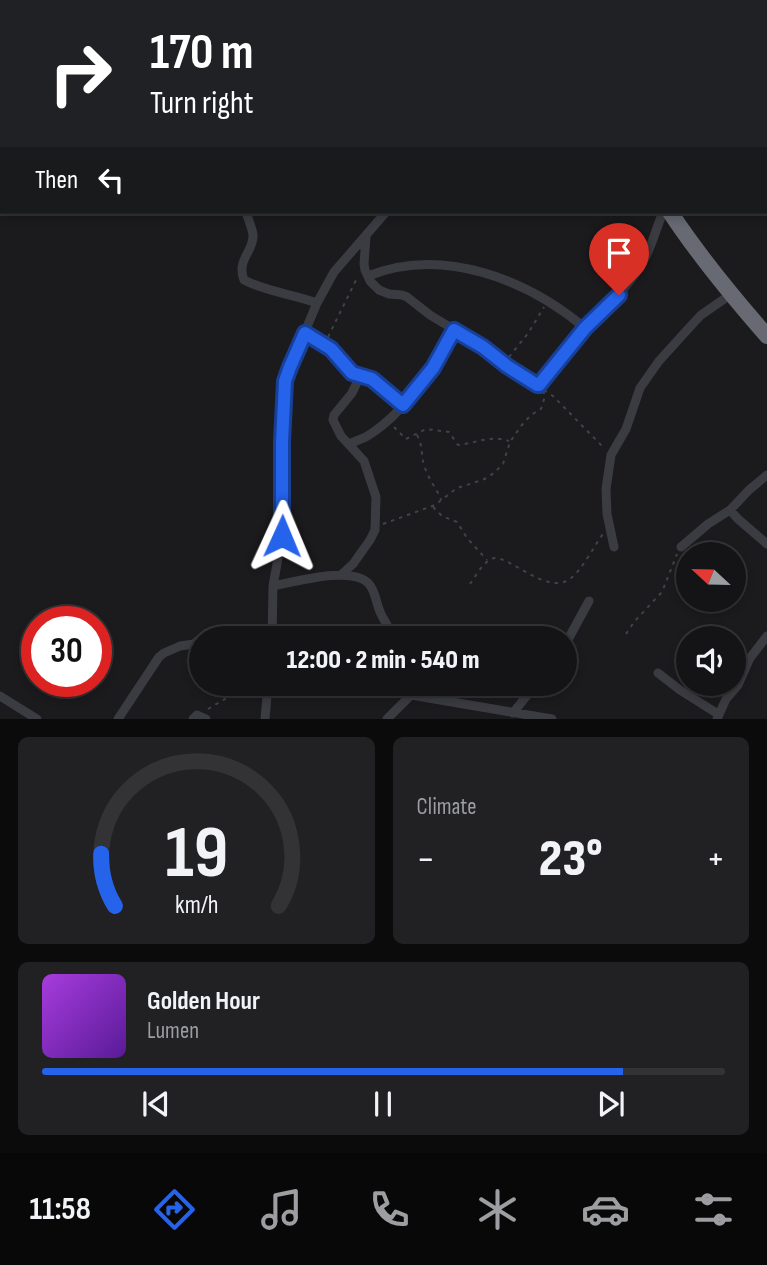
<!DOCTYPE html>
<html lang="en">
<head>
<meta charset="utf-8">
<style>
	:root { --surface:#141416; --page:#212123; --text:#f1f3f6; --muted:#9d9ea1; --line:#333335; --accent:#2563eb }
	body { margin:0; font-family:"Sofia Sans Condensed",sans-serif; background:var(--page); color:var(--text); height:100vh; display:flex; flex-direction:column; font-size:26px; white-space:nowrap }
	* { box-sizing:border-box; margin:0 }
	p { font-size:23px; color:var(--muted) }
	.icon { flex:none; width:38px; height:38px; fill:none; stroke:currentColor; stroke-width:2; stroke-linecap:round; stroke-linejoin:round }
	.map { position:relative; height:719px; overflow:hidden }
	.sheet { display:flex; flex-direction:column; gap:18px; padding:18px; background:#0b0b0c; flex:1 }
	.sheet>* { flex:none }
	.guide { position:absolute; left:0px; top:0px; width:768px; height:214px; box-shadow:0 4px 10px #0003,0 0 0 2px var(--line); background:#202124; color:#fff; overflow:hidden }
	.needle { width:46px; rotate:292deg }
	.tools { position:absolute; left:676px; top:542px; display:grid; gap:14px }
	.tools a { display:grid; place-items:center; width:70px; height:70px; border-radius:50%; background:var(--surface); box-shadow:0 4px 10px #0003,0 0 0 2px var(--line); font-size:35px }
	.speed { position:absolute; left:21px; top:606px; display:flex; gap:14px; font-size:35px; font-weight:700; text-align:center }
	.speed>* { display:grid; place-content:center; width:91px; height:91px; border-radius:50%; background:var(--surface); box-shadow:0 4px 10px #0003,0 0 0 2px var(--line); line-height:1 }
	.speed .limit { border:10px solid #d22; background:#fff; color:#111 }
	.pin { position:absolute; display:grid; place-items:center; width:60px; height:60px; color:#fff; margin:-72px -30px; border-radius:50% 50% 50% 0; rotate:-45deg; box-shadow:0 0 7px #0007 }
	.pin .icon { rotate:45deg }
	.me { position:absolute; width:77px; margin:-38px; rotate:1deg; stroke-linejoin:round; filter:drop-shadow(0 0 5px #0008) }
	.turn { display:flex; align-items:center; gap:24px; height:147px; padding:0 35px; font-size:32px }
	.turn .icon { width:91px; height:91px; stroke-width:2.5 }
	.turn b { display:block; font-size:49px; line-height:60px }
	.then { display:flex; align-items:center; height:66px; padding:0 35px; background:#0003; gap:14px; font-size:26px }
	.big { font-size:52px; font-weight:800; line-height:1.1 }
	.sheet .widget { flex:1; display:flex; flex-direction:column; justify-content:center; gap:10px; min-width:0; padding:0 24px; border-radius:10px; background:var(--page) }
	.sheet .dial { align-items:center; gap:0 }
	.dial svg { height:182px; overflow:visible; fill:none; stroke:var(--line); stroke-width:7; stroke-linecap:round; text-anchor:middle }
	.dial text { fill:var(--text); stroke:none }
	.song { display:flex; align-items:center; gap:21px }
	.cover { width:84px; height:84px; border-radius:10px; background:linear-gradient(135deg,hsl(280 70% 55%),hsl(270 70% 35%)) }
	.played { height:7px; border-radius:4px; background:linear-gradient(90deg,var(--accent) 85%,var(--line) 85%) }
	.keys { display:flex; justify-content:space-around; direction:ltr }
	.heat { display:flex; justify-content:space-between; align-items:center; font-size:38px; direction:ltr }
	.sheet .tiles { flex:1; display:grid; gap:18px; grid-template-columns:1fr 1fr }
	.widget:last-child { grid-column:span 2 }
	.trip { position:absolute; left:189px; top:626px; width:388px; height:70px; border-radius:35px; background:var(--surface); box-shadow:0 4px 10px #0003,0 0 0 2px var(--line); font-weight:800; line-height:70px; text-align:center }
	.tabs { display:flex; height:112px; justify-content:space-around; align-items:center; background:#080809; color:var(--muted) }
	.tabs .icon { width:49px; height:49px }
	.tabs .current { color:var(--accent) }
	.tabs b { font-size:32px; color:var(--text) }
	.map>svg:first-child { display:block }
	.lines { fill:none; stroke-linecap:round; stroke-linejoin:round }
	.path { stroke:#414249; stroke-width:2; stroke-dasharray:3.5 5; stroke-linecap:butt }
	.lane { stroke:#3b3b42; stroke-width:4.5 }
	.street { stroke:#3b3b42; stroke-width:9 }
	.highway { stroke:#676973; stroke-width:16 }
	.route-casing { stroke:#184099; stroke-width:18 }
	.route { stroke:#2563eb; stroke-width:12 }
</style>
</head>
<body>
<div class="map">
<svg width="767" height="719" viewBox="0 0 767 719">
	<rect width="100%" height="100%" fill="#1b1a1d"/>
	<g class="lines">
		<path class="path" d="M 21,2 L 21,0
			M 115,2 L 118,0
			M 156,2 L 157,0
			M 605,2 L 608,0
			M 328,337 L 358,276
			M 509,357 L 529,332 L 544,307
			M 544,390 L 553,396 L 605,449
			M 394,427 L 406,439 L 426,429 L 449,432 L 458,445 L 460,445 C 477,442 493,435 509,441
			M 417,435 C 424,448 420,455 425,468 C 429,480 437,489 441,500
			M 433,507 L 442,516 L 457,522 L 467,538 L 487,560
			M 383,524 L 435,505 L 457,488 L 476,482 L 487,478 L 495,472 L 503,464 L 510,442 L 521,426 L 531,415 L 541,409 L 545,396 L 543,390
			M 470,584 C 475,577 482,564 491,559 C 506,551 547,598 571,578 C 582,570 594,546 603,534
			M 626,634 L 634,622 L 662,592 L 677,554
			M 208,709 L 251,684"/>
		<path class="lane" d="M 766,136 L 767,135"/>
		<path class="street" d="M 61,0 L 65,2
			M 596,0 L 596,2
			M 0,41 L 2,41
			M 0,105 L 2,104
			M 246,212 C 248,219 252,227 253,235 C 254,252 236,259 244,280 C 267,292 293,294 317,303
			M 366,237 L 364,264 L 365,270 L 370,281 L 379,290 L 389,294 L 402,295 L 407,297 L 430,315 L 483,347 L 507,366 L 536,385 C 545,382 560,357 568,348 C 592,319 623,296 643,262 C 652,246 656,229 663,212
			M 368,276 C 442,246 527,279 585,328
			M 305,333 L 331,349 L 352,373 L 372,378 L 403,405
			M 349,444 C 355,441 363,439 369,435 C 407,411 432,368 454,330
			M 730,510 L 738,519 L 767,544
			M 614,547 L 607,514 L 606,489 L 611,455 L 626,429 L 640,388 L 659,361 L 688,329 L 701,315 L 730,295
			M 681,547 L 708,524 L 730,510 L 749,490 L 767,475
			M 342,574 L 353,564 L 370,540 L 375,530 L 376,497 L 364,461 L 341,436 L 333,420 L 334,415 L 352,393 L 360,376
			M 273,586 C 295,582 352,565 369,584 C 376,592 376,604 381,614 C 385,623 391,628 391,639
			M 272,639 L 273,586 L 282,536 L 282,442 L 285,381 L 290,367 L 317,303 L 334,272 L 386,212
			M 565,645 L 589,601
			M 658,673 L 680,690 L 718,714
			M 370,684 L 388,688 L 411,695
			M 0,696 L 37,719
			M 513,713 L 536,684
			M 118,719 L 159,657 L 164,653 L 180,646 L 194,644 L 207,633 L 215,633 L 228,639
			M 193,719 L 197,715 L 206,719
			M 265,719 L 268,684
			M 387,719 L 411,695 L 552,719
			M 717,719 L 726,699 L 738,685 L 750,658 L 767,636"/>
		<path class="highway" d="M 543,0 L 544,2
			M 670,212 C 699,256 732,296 767,336"/>
	</g>
	<g class="lines">
		<g class="route-casing">
			<path id="route" d="M 282,536 L 282,442 L 285,381 L 290,367 L 305,333 L 331,349 L 352,373 L 372,379 L 403,405 L 433,368 L 454,330 L 483,347 L 507,366 L 537,385 L 539,385 L 585,328 L 619,295"/>
		</g>
		<use href="#route" class="route"/>
	</g>
</svg>
<div class="tools">
<a><svg class="needle" viewBox="-14 -14 28 28"><path d="M0-13l5 13h-10z" fill="#e53935"/><path d="M0 13l5-13h-10z" fill="#9d9ea1"/></svg></a>
<a><svg class="icon" aria-label="sound" viewBox="0 0 24 24"><path d="M4 9h4l5-4v14l-5-4H4zM17 9q2 3 0 6"/></svg></a>
</div>
<div class="speed"><div class="limit">30</div></div>
<div class="pin" style="left:619px;top:295px;background:#d93025"><svg class="icon" aria-label="arrive" viewBox="0 0 24 24"><path d="M6 21V4h12l-3 4 3 4H6"/></svg></div>
<svg class="me" style="left:282px;top:536px" viewBox="-20 -20 40 40"><path d="M0-17L14 15 0 8-14 15z" fill="#2563eb" stroke="#fff" stroke-width="4"/></svg>
<div class="trip">12:00 · 2 min · 540 m</div>
<div class="guide">
<div class="turn"><svg class="icon" aria-label="right" viewBox="0 0 24 24"><path d="M7 20v-9h11M14 6l5 5-5 5"/></svg><div><b>170 m</b>Turn right</div></div>
<div class="then">Then<svg class="icon" aria-label="left" viewBox="0 0 24 24"><path d="M17 20v-9H6M10 6l-5 5 5 5"/></svg></div>
</div>
</div>
<section class="sheet">
<div class="tiles">
<div class="widget dial"><svg viewBox="0 0 100 80">
<path d="M14 69A42 42 0 1 1 86 69"/>
<path d="M14 69A42 42 0 0 1 8 46" stroke="#2563eb"/>
<text x="50" y="56" font-size="32" font-weight="700">19</text>
<text x="50" y="72" font-size="11">km/h</text>
</svg></div>
<div class="widget"><p>Climate</p>
<div class="heat"><a>−</a><b class="big">23°</b><a>+</a></div>
</div>
<div class="widget">
<div class="song"><i class="cover"></i><div><b>Golden Hour</b><p>Lumen</p></div></div>
<div class="played"></div>
<div class="keys"><svg class="icon" aria-label="previous" viewBox="0 0 24 24"><path d="M18 5L8 12l10 7zM5 5v14"/></svg><svg class="icon" aria-label="pause" viewBox="0 0 24 24"><path d="M8 5v14M16 5v14"/></svg><svg class="icon" aria-label="next" viewBox="0 0 24 24"><path d="M6 5l10 7-10 7zM19 5v14"/></svg></div>
</div>
</div>
</section>
<nav class="tabs">
<b>11:58</b>
<svg class="icon current" aria-label="directions" viewBox="0 0 24 24"><path d="M12 3l9 9-9 9-9-9zM9 14v-3h6M13 9l2 2-2 2"/></svg>
<svg class="icon" aria-label="music" viewBox="0 0 24 24"><path d="M9 18V5l10-2v13"/><circle cx="6" cy="18" r="3"/><circle cx="16" cy="16" r="3"/></svg>
<svg class="icon" aria-label="phone" viewBox="0 0 24 24"><path d="M5 4h4l2 5-3 2q2 4 5 5l2-3 5 2v4C11 20 4 13 5 4z"/></svg>
<svg class="icon" aria-label="climate" viewBox="0 0 24 24"><path d="M12 3v18M4 7l16 10M4 17L20 7"/></svg>
<svg class="icon" aria-label="car" viewBox="0 0 24 24"><path d="M5 17H2v-5l4-1 3-4h7l3 4 3 1v5h-3M9 17h6M6 11h13"/><circle cx="7" cy="17" r="2"/><circle cx="17" cy="17" r="2"/></svg>
<svg class="icon" aria-label="filters" viewBox="0 0 24 24"><path d="M4 7h16M4 17h16"/><circle cx="9" cy="7" r="2"/><circle cx="15" cy="17" r="2"/></svg>
</nav>
</body>
</html>
